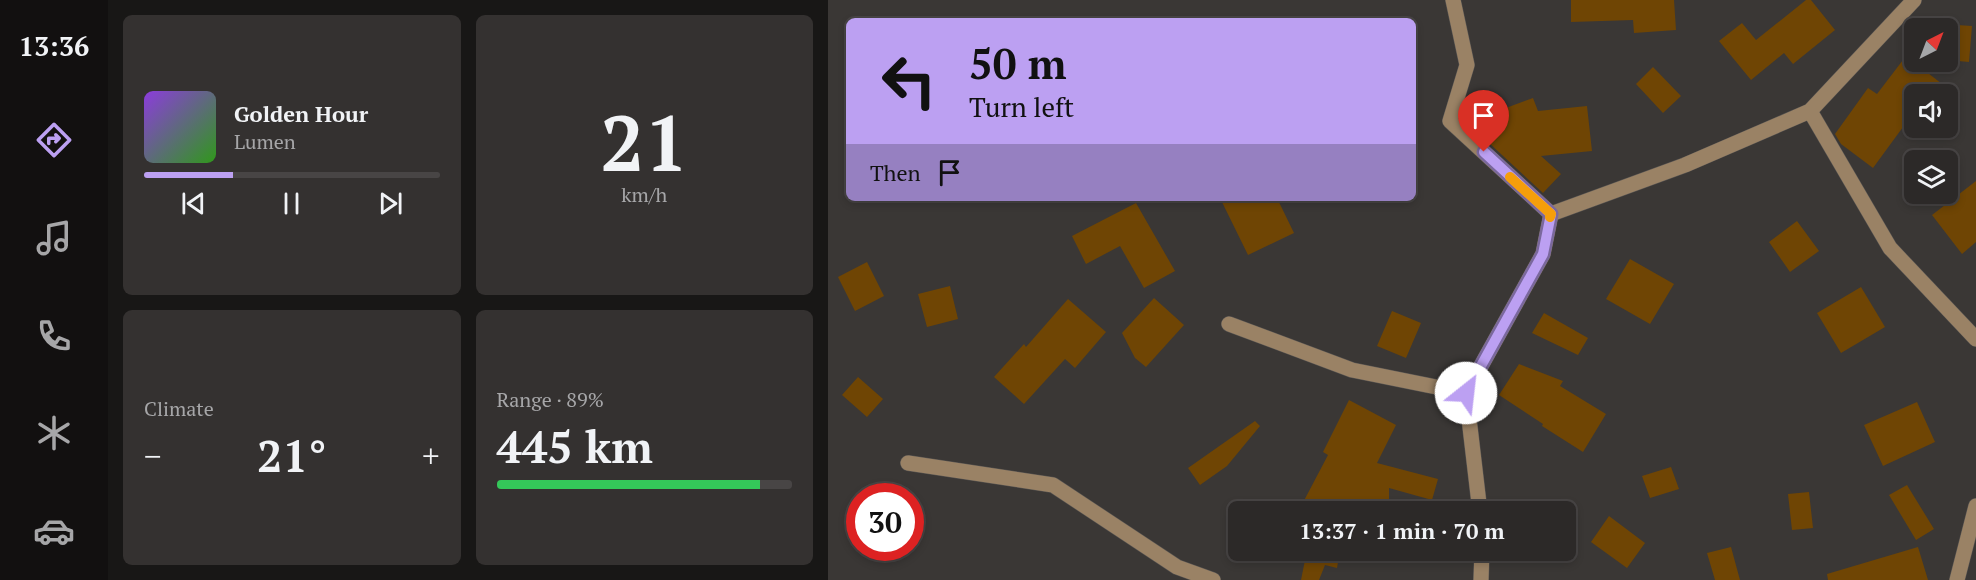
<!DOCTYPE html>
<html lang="en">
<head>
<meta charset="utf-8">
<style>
	:root { --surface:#2c2928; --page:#343130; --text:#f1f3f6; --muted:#a6a6a8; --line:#484545; --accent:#bca0f2 }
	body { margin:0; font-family:"PT Serif",serif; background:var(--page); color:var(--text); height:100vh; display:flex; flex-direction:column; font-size:22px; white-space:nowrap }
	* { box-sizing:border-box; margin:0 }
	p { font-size:20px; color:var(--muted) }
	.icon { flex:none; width:33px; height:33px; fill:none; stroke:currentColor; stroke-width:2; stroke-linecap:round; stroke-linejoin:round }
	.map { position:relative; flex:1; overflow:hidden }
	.drawer { display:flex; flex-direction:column; gap:15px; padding:15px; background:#181716; width:720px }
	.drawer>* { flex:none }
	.hud { position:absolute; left:18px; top:18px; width:570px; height:183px; border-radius:9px; box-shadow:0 3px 9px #0003,0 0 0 2px var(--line); background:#bca0f2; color:#111; overflow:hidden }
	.needle { width:39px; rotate:42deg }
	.controls { position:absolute; left:1076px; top:18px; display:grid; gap:12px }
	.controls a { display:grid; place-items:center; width:54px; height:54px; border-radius:9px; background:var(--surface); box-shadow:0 3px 9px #0003,0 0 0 2px var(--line); font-size:30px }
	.speed { position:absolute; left:18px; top:483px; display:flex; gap:12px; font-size:30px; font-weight:700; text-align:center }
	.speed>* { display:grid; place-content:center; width:78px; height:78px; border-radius:50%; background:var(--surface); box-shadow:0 3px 9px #0003,0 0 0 2px var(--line); line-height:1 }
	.speed .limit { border:9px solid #d22; background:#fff; color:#111 }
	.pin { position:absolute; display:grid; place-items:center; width:51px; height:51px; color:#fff; margin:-62px -26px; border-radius:50% 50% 50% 0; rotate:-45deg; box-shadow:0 0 6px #0007 }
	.pin .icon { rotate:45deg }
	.me { position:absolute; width:66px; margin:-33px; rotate:29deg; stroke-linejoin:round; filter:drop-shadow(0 0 4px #0008) }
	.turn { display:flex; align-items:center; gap:21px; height:126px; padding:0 24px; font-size:27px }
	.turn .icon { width:78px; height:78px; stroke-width:2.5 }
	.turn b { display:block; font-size:42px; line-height:51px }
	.then { display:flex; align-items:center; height:57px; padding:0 24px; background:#0003; gap:12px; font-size:22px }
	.big { font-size:45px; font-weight:700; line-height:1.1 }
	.drawer .card { flex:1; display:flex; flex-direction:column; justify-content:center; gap:9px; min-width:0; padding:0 21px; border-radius:9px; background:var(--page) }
	.drawer .dial { align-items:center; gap:0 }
	.dial b { font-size:78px; line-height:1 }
	.song { display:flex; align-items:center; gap:18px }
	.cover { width:72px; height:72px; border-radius:9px; background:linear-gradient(135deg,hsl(270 70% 55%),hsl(110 70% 35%)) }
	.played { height:6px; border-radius:3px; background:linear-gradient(90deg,var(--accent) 30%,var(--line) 30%) }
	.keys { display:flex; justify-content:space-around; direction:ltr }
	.heat { display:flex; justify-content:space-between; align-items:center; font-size:33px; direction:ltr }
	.charge { height:9px; border-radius:4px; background:linear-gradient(90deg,#34c759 89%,var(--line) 0) }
	.drawer .tiles { flex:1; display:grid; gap:15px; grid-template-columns:repeat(2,1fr) }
	.trip { position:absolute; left:400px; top:501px; width:348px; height:60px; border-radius:9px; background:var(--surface); box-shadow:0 3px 9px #0003,0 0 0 2px var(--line); font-weight:700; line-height:60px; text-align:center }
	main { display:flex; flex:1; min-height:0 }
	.dock { display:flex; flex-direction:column; width:108px; justify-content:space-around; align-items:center; background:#121010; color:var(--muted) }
	.dock .icon { width:42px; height:42px }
	.dock .selected { color:var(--accent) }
	.dock b { font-size:27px; color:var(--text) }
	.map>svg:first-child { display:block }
	.building { fill:#6f4504 }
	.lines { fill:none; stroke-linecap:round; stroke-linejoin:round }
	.minor-casing { stroke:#575452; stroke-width:16 }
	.minor { stroke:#9a8265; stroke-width:15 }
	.route-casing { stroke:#7a689d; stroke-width:15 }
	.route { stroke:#bca0f2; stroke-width:10 }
	.slow { stroke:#f59e0b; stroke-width:10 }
</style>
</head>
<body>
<main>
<nav class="dock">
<b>13:36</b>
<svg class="icon selected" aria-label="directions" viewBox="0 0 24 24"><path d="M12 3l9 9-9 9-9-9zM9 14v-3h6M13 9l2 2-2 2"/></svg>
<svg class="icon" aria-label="music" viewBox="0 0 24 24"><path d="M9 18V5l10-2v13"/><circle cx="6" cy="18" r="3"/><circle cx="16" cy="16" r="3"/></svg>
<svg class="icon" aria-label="phone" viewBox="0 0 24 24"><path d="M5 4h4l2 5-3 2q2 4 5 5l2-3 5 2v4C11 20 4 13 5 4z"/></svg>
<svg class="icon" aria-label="climate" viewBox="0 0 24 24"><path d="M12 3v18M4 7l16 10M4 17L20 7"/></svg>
<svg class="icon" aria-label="car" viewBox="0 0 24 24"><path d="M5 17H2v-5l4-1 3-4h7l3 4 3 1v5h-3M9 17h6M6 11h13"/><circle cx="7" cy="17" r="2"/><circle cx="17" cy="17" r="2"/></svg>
</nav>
<section class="drawer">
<div class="tiles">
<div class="card">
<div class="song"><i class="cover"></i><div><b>Golden Hour</b><p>Lumen</p></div></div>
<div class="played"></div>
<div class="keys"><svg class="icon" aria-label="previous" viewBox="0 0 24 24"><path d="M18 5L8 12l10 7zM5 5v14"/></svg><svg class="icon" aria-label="pause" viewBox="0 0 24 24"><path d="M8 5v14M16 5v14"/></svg><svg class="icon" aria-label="next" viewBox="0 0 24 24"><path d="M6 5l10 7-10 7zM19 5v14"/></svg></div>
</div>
<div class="card dial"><b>21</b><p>km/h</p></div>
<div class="card"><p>Climate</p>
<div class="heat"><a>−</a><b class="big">21°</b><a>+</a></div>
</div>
<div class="card"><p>Range · 89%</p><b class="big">445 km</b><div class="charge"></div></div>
</div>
</section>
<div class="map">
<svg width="1148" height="580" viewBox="0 0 1148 580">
	<rect width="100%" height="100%" fill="#3a3735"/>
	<path class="building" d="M 743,0 L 846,0 L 848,30 L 806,33 L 805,20 L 743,22 Z
		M 978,0 L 983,0 L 1007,30 L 965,64 L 956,53 L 923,80 L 891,41 L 914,23 L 928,40 Z
		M 1099,23 L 1144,26 L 1141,62 L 1119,60 L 1119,28 L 1099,28 Z
		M 1078,56 L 1127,94 L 1086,94 L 1086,112 L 1045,168 L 1013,144 L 1007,134 L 1040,88 L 1049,94 Z
		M 825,67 L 853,96 L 835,113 L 808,84 Z
		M 705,98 L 710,111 L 759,106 L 764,151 L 713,156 L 733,174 L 715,193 L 646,129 L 659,115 Z
		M 1148,181 L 1148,242 L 1134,254 L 1104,215 Z
		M 392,198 L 449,198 L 466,233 L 420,255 Z
		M 308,203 L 347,271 L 316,288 L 292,246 L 258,264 L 244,236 Z
		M 969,221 L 991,251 L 962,272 L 941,242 Z
		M 802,259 L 846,284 L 822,324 L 778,299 Z
		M 39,262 L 56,296 L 27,311 L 10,277 Z
		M 122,286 L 130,319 L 99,327 L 90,294 Z
		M 1033,287 L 1057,327 L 1013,353 L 989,313 Z
		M 326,298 L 356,325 L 318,367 L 307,358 L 294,333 Z
		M 240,299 L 278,332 L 247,368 L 237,359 L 196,404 L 166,377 L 196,344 L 198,347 Z
		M 564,311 L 593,323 L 578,358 L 549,346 Z
		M 716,313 L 760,338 L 750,355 L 704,333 Z
		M 691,364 L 735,381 L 732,386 L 778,414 L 755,452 L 714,426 L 715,424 L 671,395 Z
		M 30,377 L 55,399 L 39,417 L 14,395 Z
		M 521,400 L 568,425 L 549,463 L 610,479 L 604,500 L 561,488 L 561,512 L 470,512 L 500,455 L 495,452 Z
		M 1089,402 L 1107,442 L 1055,466 L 1036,425 Z
		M 427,421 L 432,426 L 399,466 L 372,485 L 360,468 Z
		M 843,467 L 851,489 L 822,498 L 814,476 Z
		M 1079,485 L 1106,529 L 1088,540 L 1061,495 Z
		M 981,492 L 985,528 L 964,530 L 960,494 Z
		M 781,516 L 817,543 L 799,568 L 763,542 Z
		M 903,547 L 912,580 L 887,580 L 879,553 Z
		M 1090,547 L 1100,580 L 1000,580 L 999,574 Z
		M 479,550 L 512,550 L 509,568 L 497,565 L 491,580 L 473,580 Z"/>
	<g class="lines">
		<g class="minor-casing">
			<path id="minor" d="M 625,0 L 639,65 L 622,121 L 723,214
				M 982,111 L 1062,248 L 1148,339
				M 401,324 L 524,370 L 638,393
				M 80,463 L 225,485 L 349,567 L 385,580
				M 652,512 L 638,393 L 715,254 L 723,214 L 857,165 L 982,111 L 1086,0
				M 653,580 L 654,550
				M 1129,580 L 1148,506"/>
		</g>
		<use href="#minor" class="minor"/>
	</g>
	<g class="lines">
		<g class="route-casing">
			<path id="route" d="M 638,393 L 715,254 L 723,214 L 656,152"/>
		</g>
		<use href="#route" class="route"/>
		<path class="slow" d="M 682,177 L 723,214 L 722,217"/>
	</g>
</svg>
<div class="controls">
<a><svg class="needle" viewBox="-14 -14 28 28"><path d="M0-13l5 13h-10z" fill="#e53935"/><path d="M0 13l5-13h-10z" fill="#a6a6a8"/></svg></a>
<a><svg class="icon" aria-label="sound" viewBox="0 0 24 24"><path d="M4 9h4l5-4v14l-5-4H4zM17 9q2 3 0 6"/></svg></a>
<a><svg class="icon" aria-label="layers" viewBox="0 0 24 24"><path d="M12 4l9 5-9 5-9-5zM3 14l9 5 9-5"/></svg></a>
</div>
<div class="speed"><div class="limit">30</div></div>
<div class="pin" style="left:656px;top:152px;background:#d93025"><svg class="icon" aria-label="arrive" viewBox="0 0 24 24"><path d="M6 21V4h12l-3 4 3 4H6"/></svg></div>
<svg class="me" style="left:638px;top:393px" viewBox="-20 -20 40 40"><circle r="19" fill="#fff"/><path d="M0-13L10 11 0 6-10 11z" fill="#bca0f2"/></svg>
<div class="trip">13:37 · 1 min · 70 m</div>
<div class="hud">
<div class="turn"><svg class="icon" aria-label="left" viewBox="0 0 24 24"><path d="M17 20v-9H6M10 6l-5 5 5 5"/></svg><div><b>50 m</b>Turn left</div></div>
<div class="then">Then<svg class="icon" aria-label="arrive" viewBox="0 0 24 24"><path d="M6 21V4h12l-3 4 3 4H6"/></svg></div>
</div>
</div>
</main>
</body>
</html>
